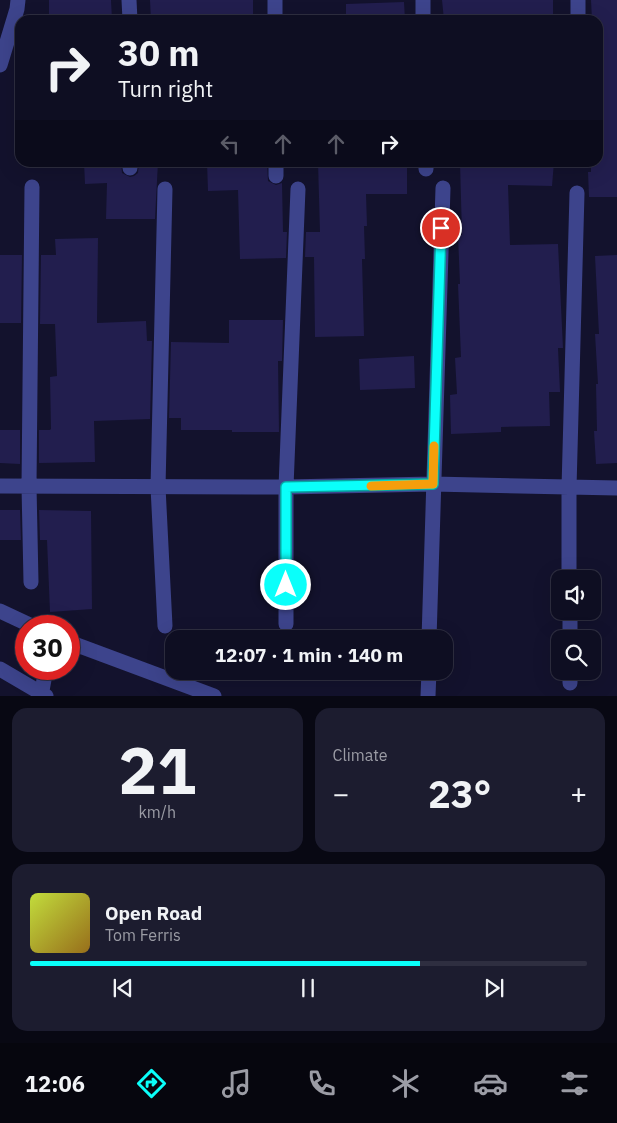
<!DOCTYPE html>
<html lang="en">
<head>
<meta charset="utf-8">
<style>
	:root { --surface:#0e0e22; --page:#1c1c2f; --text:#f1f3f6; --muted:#9b9ca5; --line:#2e2e40; --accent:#0afffa }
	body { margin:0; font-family:"IBM Plex Sans",sans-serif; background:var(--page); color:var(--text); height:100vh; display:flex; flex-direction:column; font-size:19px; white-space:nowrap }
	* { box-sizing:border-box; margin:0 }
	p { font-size:16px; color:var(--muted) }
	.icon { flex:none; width:28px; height:28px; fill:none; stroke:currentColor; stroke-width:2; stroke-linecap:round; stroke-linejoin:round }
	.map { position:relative; height:696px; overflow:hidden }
	.side { display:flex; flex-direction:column; gap:12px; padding:12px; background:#080813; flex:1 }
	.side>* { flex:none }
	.top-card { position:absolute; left:15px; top:15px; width:588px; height:152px; border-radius:15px; box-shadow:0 5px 20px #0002,0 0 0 1px var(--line); background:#0e0e22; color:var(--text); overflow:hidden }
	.buttons { position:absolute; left:551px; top:570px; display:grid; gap:10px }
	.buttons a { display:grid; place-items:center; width:50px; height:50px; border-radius:10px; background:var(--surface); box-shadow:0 5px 20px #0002,0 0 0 1px var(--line); font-size:25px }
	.speed { position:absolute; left:15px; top:615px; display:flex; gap:10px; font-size:25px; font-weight:700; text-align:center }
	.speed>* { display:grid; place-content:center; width:65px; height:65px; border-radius:50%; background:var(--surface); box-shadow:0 5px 20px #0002,0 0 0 1px var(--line); line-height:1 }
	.speed .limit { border:8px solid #d22; background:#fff; color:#111 }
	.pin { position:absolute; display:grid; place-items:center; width:42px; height:42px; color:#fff; margin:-21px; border:2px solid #fff; border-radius:50%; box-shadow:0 1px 5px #0007 }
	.me { position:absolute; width:55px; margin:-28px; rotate:0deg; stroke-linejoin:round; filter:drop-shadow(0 0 4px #0008) }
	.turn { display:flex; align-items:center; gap:18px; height:105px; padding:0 20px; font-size:22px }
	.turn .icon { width:65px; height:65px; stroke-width:2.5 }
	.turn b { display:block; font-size:35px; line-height:42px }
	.lanes { display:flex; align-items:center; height:48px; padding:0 20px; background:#0003; justify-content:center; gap:25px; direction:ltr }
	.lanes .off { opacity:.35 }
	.big { font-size:38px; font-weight:700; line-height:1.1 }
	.side .tile { flex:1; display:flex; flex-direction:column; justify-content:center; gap:8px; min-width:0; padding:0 18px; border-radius:15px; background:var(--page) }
	.side .dial { align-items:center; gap:0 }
	.dial b { font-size:65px; line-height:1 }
	.song { display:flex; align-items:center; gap:15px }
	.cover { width:60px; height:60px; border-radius:8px; background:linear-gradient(135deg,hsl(70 70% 55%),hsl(40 70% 35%)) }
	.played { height:5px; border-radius:2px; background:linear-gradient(90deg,var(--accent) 70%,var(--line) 70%) }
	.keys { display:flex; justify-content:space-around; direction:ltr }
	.heat { display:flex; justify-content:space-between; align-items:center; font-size:28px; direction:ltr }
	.side .tiles { flex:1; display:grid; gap:12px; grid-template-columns:1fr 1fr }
	.tile:last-child { grid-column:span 2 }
	.trip { position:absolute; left:165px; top:630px; width:288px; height:50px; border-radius:15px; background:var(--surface); box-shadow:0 5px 20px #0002,0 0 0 1px var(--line); font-weight:700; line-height:50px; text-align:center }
	.menu { display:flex; height:80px; justify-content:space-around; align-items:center; background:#06060e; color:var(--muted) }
	.menu .icon { width:35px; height:35px }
	.menu .selected { color:var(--accent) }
	.menu b { font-size:22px; color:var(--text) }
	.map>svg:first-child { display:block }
	.building { fill:#221e4e }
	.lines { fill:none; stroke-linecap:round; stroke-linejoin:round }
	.street { stroke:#3d448c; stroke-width:15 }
	.route-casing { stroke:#06a6a2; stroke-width:12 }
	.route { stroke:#0afffa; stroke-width:9 }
	.slow { stroke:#f59e0b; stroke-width:9 }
</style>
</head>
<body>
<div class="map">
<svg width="617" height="696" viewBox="0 0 617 696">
	<rect width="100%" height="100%" fill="#13122d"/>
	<path class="building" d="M 49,0 L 111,0 L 112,20 L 49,20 Z
		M 150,0 L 253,0 L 253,20 L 151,20 Z
		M 442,0 L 553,0 L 553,20 L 444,20 Z
		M 591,0 L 617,0 L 617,197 L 589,197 L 588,172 L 591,172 L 591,162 L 598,162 L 598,20 L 592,20 Z
		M 404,2 L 405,20 L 346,20 L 346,4 Z
		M 84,162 L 121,162 L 122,173 L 130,177 L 134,176 L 138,173 L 139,162 L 158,162 L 155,219 L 106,219 L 107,183 L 85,184 Z
		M 207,162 L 267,162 L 268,181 L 276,185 L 282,183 L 283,232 L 287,232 L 286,258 L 240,259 L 238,190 L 208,191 Z
		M 318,162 L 407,162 L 407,194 L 366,194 L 367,226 L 364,226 L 365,259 L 362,259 L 364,336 L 315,337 L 314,257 L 305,257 L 306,232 L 320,232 Z
		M 460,162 L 554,162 L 552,186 L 508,185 L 510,245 L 558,244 L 563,348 L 558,348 L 560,392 L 549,392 L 550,426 L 501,427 L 501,432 L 451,434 L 450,395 L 457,394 L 455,358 L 461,357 L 458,284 L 460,284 L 458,235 L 462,235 Z
		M 98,238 L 97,323 L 146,321 L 147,341 L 152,341 L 150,419 L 94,421 L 95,462 L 39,463 L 39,430 L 50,430 L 51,429 L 50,377 L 57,376 L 55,324 L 40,324 L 41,255 L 56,255 L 55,239 Z
		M 0,255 L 22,255 L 21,323 L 0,323 Z
		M 617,255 L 617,463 L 596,464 L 594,431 L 597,431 L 596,384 L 598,384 L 595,334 L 599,334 L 595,256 Z
		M 229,320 L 283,320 L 282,361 L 278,361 L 279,432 L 232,432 L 232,430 L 181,430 L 181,418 L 169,418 L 171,342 L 229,343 Z
		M 414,356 L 415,388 L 360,390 L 359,359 Z
		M 0,430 L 20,430 L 20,464 L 0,463 Z
		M 0,510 L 20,510 L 21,540 L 0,540 Z
		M 39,510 L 91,511 L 92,609 L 50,612 L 47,540 L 40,540 Z"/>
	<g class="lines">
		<path class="street" d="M 129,0 L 130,20
			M 275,0 L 275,20
			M 423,0 L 423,20
			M 578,0 L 578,20
			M 0,65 L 17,9 L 18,0
			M 130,162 L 130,168
			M 276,162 L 276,176
			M 426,162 L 426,169
			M 0,486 L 286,487 L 433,484 L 617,488
			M 569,579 L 569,488 L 577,193
			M 31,582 L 29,486 L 32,187
			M 0,611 L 32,626
			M 570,611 L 570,639
			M 286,624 L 286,487 L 298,189
			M 165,626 L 158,487 L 165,189
			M 429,639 L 443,188
			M 69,642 L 214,696
			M 0,669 L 46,696
			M 570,671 L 570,683
			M 41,696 L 46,669
			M 428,696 L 429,671"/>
	</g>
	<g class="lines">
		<g class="route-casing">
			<path id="route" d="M 286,585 L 286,487 L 433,484 L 441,228"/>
		</g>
		<use href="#route" class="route"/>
		<path class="slow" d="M 371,486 L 433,484 L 434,446"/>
	</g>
</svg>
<div class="buttons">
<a><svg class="icon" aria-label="sound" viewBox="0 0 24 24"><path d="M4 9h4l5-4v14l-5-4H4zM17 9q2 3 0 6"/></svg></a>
<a><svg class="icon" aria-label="search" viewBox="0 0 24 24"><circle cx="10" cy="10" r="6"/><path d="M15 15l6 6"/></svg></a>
</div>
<div class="speed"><div class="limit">30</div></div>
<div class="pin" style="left:441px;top:228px;background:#d93025"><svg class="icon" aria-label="arrive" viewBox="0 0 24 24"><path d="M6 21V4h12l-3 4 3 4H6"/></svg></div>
<svg class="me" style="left:286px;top:585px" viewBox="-20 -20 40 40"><circle r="17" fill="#0afffa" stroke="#fff" stroke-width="3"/><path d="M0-11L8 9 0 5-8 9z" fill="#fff"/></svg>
<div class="trip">12:07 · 1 min · 140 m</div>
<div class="top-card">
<div class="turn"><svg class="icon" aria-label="right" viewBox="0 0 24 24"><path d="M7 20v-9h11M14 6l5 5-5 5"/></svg><div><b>30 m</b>Turn right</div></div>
<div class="lanes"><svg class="icon off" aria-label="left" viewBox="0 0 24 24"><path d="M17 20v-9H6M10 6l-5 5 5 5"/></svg><svg class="icon off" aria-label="ahead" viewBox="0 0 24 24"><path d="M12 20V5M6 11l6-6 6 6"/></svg><svg class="icon off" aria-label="ahead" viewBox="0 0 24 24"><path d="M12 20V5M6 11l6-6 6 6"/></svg><svg class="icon" aria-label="right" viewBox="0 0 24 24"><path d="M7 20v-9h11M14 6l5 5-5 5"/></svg></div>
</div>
</div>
<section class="side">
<div class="tiles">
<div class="tile dial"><b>21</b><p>km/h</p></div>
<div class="tile"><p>Climate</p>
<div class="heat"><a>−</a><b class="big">23°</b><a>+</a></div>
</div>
<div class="tile">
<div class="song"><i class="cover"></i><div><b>Open Road</b><p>Tom Ferris</p></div></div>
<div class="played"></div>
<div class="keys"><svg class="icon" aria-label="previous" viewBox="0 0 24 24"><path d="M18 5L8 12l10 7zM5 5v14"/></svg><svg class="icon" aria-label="pause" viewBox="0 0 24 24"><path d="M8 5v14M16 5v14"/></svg><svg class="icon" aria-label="next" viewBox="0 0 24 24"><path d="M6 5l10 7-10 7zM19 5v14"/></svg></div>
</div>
</div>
</section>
<nav class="menu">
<b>12:06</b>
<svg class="icon selected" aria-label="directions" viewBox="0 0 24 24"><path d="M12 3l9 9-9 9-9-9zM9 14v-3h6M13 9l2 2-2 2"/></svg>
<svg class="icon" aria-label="music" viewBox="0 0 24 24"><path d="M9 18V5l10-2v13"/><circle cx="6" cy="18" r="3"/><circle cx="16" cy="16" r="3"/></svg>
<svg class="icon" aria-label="phone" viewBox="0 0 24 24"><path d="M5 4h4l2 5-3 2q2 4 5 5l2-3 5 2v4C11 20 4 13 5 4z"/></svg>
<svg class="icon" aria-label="climate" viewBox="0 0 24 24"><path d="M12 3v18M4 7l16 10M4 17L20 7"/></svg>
<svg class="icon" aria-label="car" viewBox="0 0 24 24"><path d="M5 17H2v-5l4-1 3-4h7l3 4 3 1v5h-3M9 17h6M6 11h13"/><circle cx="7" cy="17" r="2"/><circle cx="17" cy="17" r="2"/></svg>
<svg class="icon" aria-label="filters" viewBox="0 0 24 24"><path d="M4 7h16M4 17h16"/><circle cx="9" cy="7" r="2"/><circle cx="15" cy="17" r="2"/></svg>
</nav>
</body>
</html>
